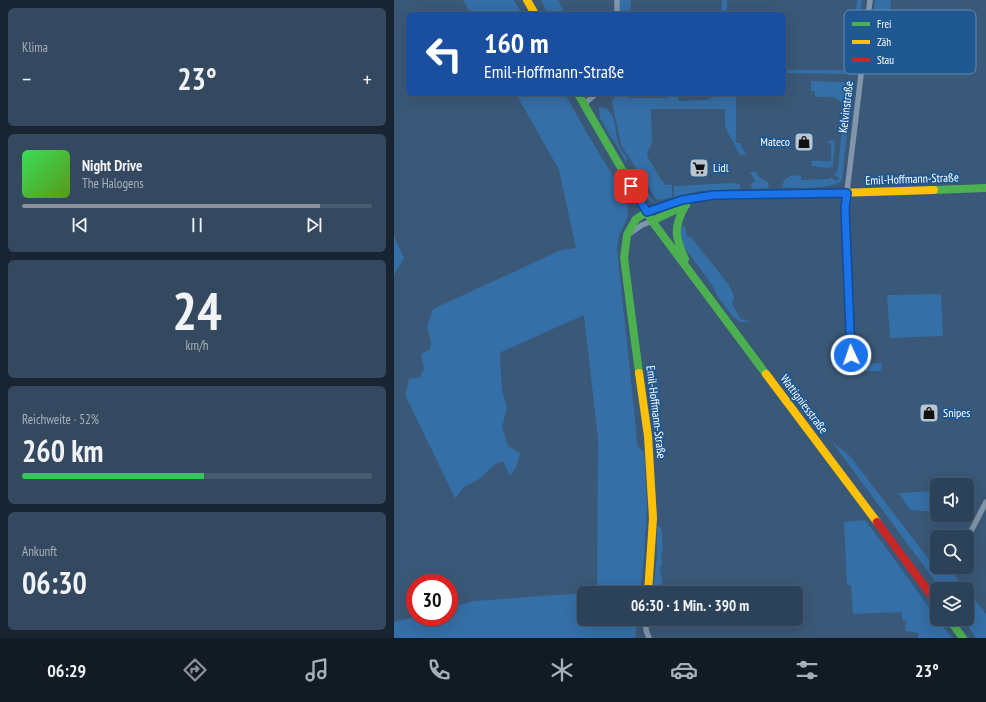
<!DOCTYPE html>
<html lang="de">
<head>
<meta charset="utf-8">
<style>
	:root { --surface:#2c4259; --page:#34495f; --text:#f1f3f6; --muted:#a6b0ba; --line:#485b6f; --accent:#8c9099 }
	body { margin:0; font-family:"PT Sans Narrow",sans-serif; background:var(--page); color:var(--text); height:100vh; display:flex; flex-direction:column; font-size:15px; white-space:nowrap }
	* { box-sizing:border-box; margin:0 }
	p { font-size:13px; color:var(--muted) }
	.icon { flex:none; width:22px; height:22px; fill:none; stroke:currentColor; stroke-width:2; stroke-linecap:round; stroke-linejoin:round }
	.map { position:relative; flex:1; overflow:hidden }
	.drawer { display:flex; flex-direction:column; gap:8px; padding:8px; background:#182431; width:394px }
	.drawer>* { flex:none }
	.top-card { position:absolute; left:12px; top:12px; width:380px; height:84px; border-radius:6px; box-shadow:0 4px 16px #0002,0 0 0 1px var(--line); background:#1a4fa0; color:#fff; overflow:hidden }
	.controls { position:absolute; left:536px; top:478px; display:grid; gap:8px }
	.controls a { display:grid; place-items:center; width:44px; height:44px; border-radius:6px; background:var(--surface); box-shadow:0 4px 16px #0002,0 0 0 1px var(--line); font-size:20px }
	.speed { position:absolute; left:12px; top:574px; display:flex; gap:8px; font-size:20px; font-weight:700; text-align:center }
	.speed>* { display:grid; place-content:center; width:52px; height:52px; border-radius:50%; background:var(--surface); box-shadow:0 4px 16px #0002,0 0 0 1px var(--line); line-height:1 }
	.speed .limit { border:6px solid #d22; background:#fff; color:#111 }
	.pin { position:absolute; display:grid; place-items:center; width:34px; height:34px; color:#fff; margin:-17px; border-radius:8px; box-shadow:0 2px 6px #0006 }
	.me { position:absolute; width:44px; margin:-22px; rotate:357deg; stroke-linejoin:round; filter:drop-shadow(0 0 3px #0008) }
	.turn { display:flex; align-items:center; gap:14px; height:84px; padding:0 12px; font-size:18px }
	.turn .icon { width:52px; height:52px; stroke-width:2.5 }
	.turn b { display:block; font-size:28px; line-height:34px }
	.big { font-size:30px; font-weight:800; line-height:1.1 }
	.drawer .widget { flex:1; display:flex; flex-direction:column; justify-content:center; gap:6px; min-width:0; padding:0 14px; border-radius:6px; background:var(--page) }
	.drawer .dial { align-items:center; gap:0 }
	.dial b { font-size:52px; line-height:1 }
	.song { display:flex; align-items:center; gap:12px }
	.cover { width:48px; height:48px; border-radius:6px; background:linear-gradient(135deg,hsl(130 70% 55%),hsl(90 70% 35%)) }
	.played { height:4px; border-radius:2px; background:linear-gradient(90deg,var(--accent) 85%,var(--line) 85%) }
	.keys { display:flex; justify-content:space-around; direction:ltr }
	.heat { display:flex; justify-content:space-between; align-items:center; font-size:22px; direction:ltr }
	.charge { height:6px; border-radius:3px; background:linear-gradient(90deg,#34c759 52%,var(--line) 0) }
	.trip { position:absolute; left:183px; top:586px; width:226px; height:40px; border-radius:6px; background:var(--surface); box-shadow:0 4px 16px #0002,0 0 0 1px var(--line); font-weight:800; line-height:40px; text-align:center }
	.tabs { display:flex; height:64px; justify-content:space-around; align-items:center; background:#121a24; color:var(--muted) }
	.tabs .icon { width:28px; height:28px }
	.tabs .active { color:var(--accent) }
	.tabs b { font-size:18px; color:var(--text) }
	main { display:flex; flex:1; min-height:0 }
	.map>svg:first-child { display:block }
	.green { fill:#356fa7 }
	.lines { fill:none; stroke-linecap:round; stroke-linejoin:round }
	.street { stroke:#8196aa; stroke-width:5.5 }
	.fast { stroke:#4caf50; stroke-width:8 }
	.slow { stroke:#ffc107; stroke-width:8 }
	.jam { stroke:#c62828; stroke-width:8 }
	.route-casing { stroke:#114b97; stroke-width:10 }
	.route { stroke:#1a73e8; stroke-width:7 }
	.labels { text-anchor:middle; stroke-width:4; stroke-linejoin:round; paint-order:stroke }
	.street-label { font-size:12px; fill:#fff; stroke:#205891 }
	.poi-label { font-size:12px; fill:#fff; stroke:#205891; text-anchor:start }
	.key { fill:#205891; stroke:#638ab2; stroke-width:1 }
	.key-label { font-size:11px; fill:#fff }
</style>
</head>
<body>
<main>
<section class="drawer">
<div class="widget"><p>Klima</p>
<div class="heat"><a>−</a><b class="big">23°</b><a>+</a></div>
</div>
<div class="widget">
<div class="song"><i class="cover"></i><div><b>Night Drive</b><p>The Halogens</p></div></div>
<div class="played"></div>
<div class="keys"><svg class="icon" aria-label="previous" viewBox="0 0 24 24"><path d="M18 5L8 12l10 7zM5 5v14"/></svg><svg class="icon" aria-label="pause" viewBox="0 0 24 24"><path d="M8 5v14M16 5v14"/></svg><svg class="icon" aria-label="next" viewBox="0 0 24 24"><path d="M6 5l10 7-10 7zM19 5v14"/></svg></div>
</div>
<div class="widget dial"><b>24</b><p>km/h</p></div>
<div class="widget"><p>Reichweite · 52%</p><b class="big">260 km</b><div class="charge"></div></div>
<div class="widget"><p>Ankunft</p><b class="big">06:30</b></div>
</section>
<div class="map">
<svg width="592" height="638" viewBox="0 0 592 638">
	<rect width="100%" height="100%" fill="#3a5877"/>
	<path class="green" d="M 69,0 L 120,0 L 128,14 L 77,14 Z
		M 147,0 L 164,0 L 171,14 L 154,14 Z
		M 226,0 L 237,0 L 236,14 L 227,14 L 226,8 Z
		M 328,0 L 333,0 L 333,14 L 327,14 Z
		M 463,0 L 468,0 L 465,29 L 460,28 Z
		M 481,0 L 497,0 L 496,18 L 488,19 L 488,15 L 479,14 Z
		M 459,38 L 464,38 L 461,69 L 459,72 L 455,74 L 390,73 L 390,70 L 455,70 Z
		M 417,81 L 450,82 L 450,83 L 456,84 L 458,86 L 448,180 C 440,190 401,187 388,188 L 390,180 L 396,176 L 407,175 L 407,180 L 436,179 L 437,177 L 442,181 L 445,178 L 439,174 L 442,173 L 444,169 L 450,108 C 445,94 434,97 421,97 L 421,91 L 417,91 Z
		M 122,94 L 171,94 L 191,130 L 228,191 L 233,203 L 234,216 L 225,236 L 223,248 L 242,428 L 243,446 L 250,452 L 253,506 L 250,558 L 246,593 L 190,593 L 203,592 L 204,439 L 190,315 L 107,352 L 106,360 L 108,390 L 113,408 L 108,427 L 114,446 L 126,453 L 122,468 L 116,476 L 109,461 L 100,465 L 85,479 L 70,487 L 61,498 L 12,397 L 12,392 L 15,379 L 26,377 L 30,369 L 27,354 L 36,349 L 37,341 L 33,327 L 39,309 L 167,250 L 182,248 L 165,170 Z
		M 225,94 L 234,94 L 235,98 L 272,98 L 275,95 L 283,94 L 285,101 L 313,100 L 325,94 L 347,94 L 347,97 L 342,97 L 342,143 L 346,143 L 352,155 L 346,155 L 331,127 L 331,109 L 257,109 L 258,144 L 254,150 L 253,156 L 268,181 L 271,183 L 271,185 L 278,185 L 278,197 L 267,200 L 262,199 L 227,145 L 218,102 L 220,97 Z
		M 207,107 C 224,111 220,129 224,142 C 225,148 230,153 233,158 L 232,162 L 219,139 L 217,138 L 206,118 L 205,108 Z
		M 436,140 L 439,140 L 441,143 L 439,166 L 435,168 L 418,166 L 417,161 L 437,161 L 437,143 L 433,143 Z
		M 240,171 L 259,201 L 261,203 C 251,201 242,181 240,171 Z
		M 356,172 L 362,172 L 365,177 L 374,182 L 375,188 L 358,189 L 357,184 L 361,181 Z
		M 338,183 L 346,184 L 346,189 L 306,191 L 280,197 L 280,186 Z
		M 289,225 L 291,227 L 293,236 L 297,237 L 335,285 L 340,296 L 338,304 L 347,319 L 354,321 L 355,322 L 346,322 L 339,317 L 324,297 L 318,285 L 288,244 L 285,234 L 286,228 Z
		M 0,236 L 10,258 L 0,275 Z
		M 547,294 L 549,336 L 496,338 L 493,295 Z
		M 467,359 L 469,359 L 469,364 L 488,363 L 487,371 L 461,371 L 461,364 Z
		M 438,442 L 455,455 L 544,571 L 549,567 L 554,567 L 572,589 L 547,589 Z
		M 542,487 L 543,487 L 543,512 L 516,510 L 505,493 L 542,491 Z
		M 471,520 C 501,559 529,600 558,638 L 524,638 L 525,633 L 511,631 L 512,621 L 508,620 L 508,612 L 459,614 L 457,585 L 453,585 L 450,522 Z
		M 263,526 L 267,527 L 269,551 L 267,554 L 268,565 L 266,566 C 266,575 271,585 266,593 L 259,593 L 263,554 Z
		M 573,590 L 592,614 L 592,638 L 582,638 L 569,619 L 573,619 Z
		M 190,593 L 190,619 L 244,619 L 241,638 L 0,638 L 0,622 L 21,617 L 55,617 L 55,608 L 80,601 Z"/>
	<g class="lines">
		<path class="street" d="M 223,14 L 223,0
			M 190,104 L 202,94
			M 235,234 L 248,225 L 258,221
			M 457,355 L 451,208 L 476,0
			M 573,539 L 592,502
			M 252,619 L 252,630 L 255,638"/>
		<path class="fast" d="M 184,94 L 258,221 L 372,374
			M 540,190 L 592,188
			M 291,206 C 279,228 281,237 291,259
			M 258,221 L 292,205
			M 245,373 L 230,258 L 233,235 L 242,219 L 253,212 L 288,200 L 320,195 L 411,194
			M 555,619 L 569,638"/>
		<path class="slow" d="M 133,0 L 141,14
			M 411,194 L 540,190
			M 245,373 L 254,436 L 259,518 L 254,593
			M 372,374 L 483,522"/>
		<path class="jam" d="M 483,522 L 543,603"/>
	</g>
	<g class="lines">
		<g class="route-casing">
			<path id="route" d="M 237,186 L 253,212 L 288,200 L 320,195 L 453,193 L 451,208 L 457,355"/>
		</g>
		<use href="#route" class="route"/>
	</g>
	<defs>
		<g id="shop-square" transform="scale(1)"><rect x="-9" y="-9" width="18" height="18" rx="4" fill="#bac5cf" stroke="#205891"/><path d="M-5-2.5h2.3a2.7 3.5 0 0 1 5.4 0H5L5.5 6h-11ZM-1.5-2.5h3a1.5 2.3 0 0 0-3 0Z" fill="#111"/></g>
		<g id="supermarket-square" transform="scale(1)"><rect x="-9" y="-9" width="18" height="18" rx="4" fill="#bac5cf" stroke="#205891"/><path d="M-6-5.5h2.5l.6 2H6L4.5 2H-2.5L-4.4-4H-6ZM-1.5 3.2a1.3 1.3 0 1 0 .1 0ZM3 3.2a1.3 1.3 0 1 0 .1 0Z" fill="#111"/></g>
	</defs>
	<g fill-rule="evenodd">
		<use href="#shop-square" x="410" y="142"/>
		<use href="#supermarket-square" x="305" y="168"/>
		<use href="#shop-square" x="535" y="413"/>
	</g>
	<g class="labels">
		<g class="street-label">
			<text transform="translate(452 107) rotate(-83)" y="4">Kelvinstraße</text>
			<text transform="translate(518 179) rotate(-2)" y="4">Emil-Hoffmann-Straße</text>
			<text transform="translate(410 404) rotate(53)" y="4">Wattigniesstraße</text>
			<text transform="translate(262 412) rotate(83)" y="4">Emil-Hoffmann-Straße</text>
		</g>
		<g class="poi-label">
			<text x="396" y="146" text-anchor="end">Mateco</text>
			<text x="319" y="172">Lidl</text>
			<text x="549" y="417">Snipes</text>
		</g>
	</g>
	<rect x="450" y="10" width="132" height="64" rx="6" class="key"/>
	<rect x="458" y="22" width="18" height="4" fill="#4caf50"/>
	<rect x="458" y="40" width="18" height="4" fill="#ffc107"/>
	<rect x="458" y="58" width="18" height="4" fill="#c62828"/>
	<g class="key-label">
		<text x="483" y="28">Frei</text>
		<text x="483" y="46">Zäh</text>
		<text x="483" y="64">Stau</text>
	</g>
</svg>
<div class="controls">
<a><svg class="icon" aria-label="sound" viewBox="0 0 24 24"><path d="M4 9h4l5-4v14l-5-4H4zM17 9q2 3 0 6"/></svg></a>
<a><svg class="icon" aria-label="search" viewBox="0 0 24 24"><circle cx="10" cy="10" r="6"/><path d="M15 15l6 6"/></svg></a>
<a><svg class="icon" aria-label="layers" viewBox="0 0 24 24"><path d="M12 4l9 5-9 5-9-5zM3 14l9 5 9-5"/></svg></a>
</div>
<div class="speed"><div class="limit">30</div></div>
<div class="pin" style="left:237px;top:186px;background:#d93025"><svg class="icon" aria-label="arrive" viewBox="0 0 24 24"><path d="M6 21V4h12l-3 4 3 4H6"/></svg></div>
<svg class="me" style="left:457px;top:355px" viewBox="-20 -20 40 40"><circle r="17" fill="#1a73e8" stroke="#fff" stroke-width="3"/><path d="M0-11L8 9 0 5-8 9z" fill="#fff"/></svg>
<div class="trip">06:30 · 1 Min. · 390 m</div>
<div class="top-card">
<div class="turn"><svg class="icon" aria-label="left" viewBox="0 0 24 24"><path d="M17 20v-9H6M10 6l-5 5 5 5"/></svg><div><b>160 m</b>Emil-Hoffmann-Straße</div></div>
</div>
</div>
</main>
<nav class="tabs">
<b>06:29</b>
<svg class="icon active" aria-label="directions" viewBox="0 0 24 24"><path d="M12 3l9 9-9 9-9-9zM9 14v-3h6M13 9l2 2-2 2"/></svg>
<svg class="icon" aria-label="music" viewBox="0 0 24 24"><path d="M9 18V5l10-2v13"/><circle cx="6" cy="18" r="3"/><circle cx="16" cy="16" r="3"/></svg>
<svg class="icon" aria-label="phone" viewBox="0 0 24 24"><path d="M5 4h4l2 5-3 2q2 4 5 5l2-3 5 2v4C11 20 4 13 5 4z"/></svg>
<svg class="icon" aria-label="climate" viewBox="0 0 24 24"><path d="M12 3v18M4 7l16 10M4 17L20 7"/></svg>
<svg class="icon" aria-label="car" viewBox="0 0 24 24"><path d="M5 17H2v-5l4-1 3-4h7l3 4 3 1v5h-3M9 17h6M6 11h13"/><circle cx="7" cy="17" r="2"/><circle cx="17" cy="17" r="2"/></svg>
<svg class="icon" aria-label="filters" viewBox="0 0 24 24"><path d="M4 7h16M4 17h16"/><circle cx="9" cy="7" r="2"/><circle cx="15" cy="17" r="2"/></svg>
<b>23°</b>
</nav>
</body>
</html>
